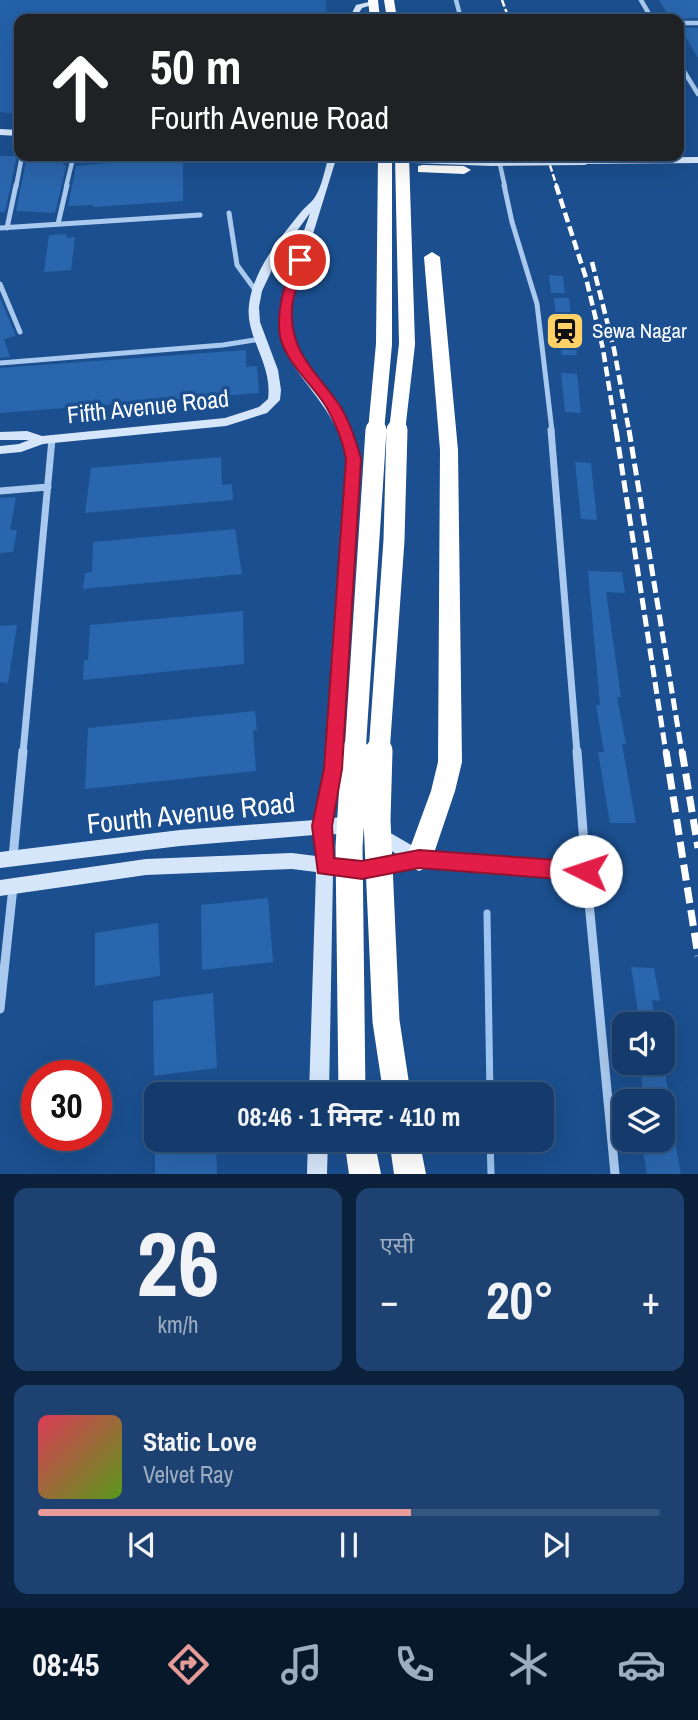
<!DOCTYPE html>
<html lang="hi">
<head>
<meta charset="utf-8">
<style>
	:root { --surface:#143b6b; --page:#1d4271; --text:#f1f3f6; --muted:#9dadc1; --line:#33557e; --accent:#e69b98 }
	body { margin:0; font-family:"Archivo Narrow","Noto Sans Devanagari",sans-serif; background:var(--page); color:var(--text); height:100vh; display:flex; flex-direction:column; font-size:26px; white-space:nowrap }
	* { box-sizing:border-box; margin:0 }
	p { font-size:23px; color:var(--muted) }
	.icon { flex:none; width:38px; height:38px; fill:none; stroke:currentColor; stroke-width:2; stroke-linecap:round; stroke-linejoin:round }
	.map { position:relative; height:1174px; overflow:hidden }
	.drawer { display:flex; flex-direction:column; gap:14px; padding:14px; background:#0b203b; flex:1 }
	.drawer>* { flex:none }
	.guide { position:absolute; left:14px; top:14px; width:670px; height:147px; border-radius:14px; box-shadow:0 7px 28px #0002,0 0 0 2px var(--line); background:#202124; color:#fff; overflow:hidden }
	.buttons { position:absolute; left:612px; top:1012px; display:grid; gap:14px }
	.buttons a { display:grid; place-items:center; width:63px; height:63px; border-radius:14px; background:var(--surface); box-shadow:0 7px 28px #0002,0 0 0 2px var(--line); font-size:35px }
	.speed { position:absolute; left:21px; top:1060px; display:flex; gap:14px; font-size:35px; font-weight:700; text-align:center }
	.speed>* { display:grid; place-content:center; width:91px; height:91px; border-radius:50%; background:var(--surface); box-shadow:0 7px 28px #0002,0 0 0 2px var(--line); line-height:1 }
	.speed .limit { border:10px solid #d22; background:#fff; color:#111 }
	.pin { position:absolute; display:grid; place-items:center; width:60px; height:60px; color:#fff; margin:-30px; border:4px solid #fff; border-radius:50%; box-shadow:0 2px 7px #0007 }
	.me { position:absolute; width:77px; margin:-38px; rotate:274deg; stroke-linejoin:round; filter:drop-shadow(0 0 5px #0008) }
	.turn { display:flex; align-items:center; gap:24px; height:147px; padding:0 21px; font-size:32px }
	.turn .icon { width:91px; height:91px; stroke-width:2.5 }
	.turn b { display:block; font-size:49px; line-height:60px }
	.big { font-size:52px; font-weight:700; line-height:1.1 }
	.drawer .tile { flex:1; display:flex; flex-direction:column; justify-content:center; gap:10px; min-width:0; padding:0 24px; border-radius:14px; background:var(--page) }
	.drawer .dial { align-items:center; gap:0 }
	.dial b { font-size:91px; line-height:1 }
	.song { display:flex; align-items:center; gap:21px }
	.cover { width:84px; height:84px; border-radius:10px; background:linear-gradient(135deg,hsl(350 70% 55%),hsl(90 70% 35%)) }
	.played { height:7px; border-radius:4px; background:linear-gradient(90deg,var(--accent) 60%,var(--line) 60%) }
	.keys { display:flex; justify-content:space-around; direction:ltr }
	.heat { display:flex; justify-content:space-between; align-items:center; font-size:38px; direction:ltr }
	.drawer .tiles { flex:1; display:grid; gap:14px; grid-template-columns:1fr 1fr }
	.tile:last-child { grid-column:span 2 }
	.trip { position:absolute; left:144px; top:1082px; width:410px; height:70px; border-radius:14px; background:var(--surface); box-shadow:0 7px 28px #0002,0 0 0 2px var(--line); font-weight:700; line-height:70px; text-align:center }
	.tabs { display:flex; height:112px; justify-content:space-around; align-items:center; background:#08182b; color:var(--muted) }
	.tabs .icon { width:49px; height:49px }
	.tabs .on { color:var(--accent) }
	.tabs b { font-size:32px; color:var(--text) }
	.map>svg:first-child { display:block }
	.green { fill:#2461a8 }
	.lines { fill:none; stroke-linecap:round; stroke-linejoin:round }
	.stream { stroke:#9cc4f0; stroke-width:7 }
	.building { fill:#2a66ad }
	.street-far3 { stroke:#a9c9ee; stroke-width:4.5 }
	.street-far2 { stroke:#a9c9ee; stroke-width:5 }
	.street-far1 { stroke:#a9c9ee; stroke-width:7 }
	.street { stroke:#a9c9ee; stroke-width:9 }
	.secondary { fill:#d6e6fa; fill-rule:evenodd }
	.highway { fill:#fff; fill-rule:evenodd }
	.rail-far3 { stroke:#fff; stroke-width:2.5; stroke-dasharray:7 2.5; stroke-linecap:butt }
	.rail-far2 { stroke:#fff; stroke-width:4.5; stroke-dasharray:10 4.5; stroke-linecap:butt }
	.rail-far1 { stroke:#fff; stroke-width:5; stroke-dasharray:12 5; stroke-linecap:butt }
	.rail { stroke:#fff; stroke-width:7; stroke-dasharray:16 7; stroke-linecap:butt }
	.secondary-bridge { stroke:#d6e6fa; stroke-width:8 }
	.highway-bridge-far2 { stroke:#fff; stroke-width:16 }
	.highway-bridge-far1 { stroke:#fff; stroke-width:21 }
	.highway-bridge { stroke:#fff; stroke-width:27 }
	.route { fill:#e11d48; stroke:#92132f; stroke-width:2 }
	.labels { text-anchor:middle; stroke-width:7; stroke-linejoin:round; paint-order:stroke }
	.far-poi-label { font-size:21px; fill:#fff; stroke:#1b4f8f; text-anchor:start }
	.street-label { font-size:24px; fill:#fff; stroke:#1b4f8f }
	.near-street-label { font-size:28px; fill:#fff; stroke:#1b4f8f }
</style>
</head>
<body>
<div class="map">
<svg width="698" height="1174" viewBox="0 0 698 1174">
	<rect width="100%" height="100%" fill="#1b4f8f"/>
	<path class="green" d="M 0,0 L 326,0 L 327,19 L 19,19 L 19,114 L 0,112 Z"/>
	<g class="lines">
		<path class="stream" d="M 487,913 L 490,1094
			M 490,1139 L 491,1174"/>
	</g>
	<path class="building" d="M 659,0 L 698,0 L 698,18 L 671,19 Z
		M 680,28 L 698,28 L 698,58 Z
		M 0,156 L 17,156 L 5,212 L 0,212 Z
		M 27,156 L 65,156 L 63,164 L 66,166 L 55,213 L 16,211 Z
		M 183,156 L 183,201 L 93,207 L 93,205 L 68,206 L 76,166 Z
		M 67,234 L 66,238 L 75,237 L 71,270 L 44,272 L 49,235 Z
		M 549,275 L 563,276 L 565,293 L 551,293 Z
		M 0,298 L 16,336 L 4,339 L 10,357 L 0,358 Z
		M 554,298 L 569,298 L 571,318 L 556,317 Z
		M 559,325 L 573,325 L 577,355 L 562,355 Z
		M 246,350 L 246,367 L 257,366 L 259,393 L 0,413 L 0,368 Z
		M 561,373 L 577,374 L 581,413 L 565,412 Z
		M 221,457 L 222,485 L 232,484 L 233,500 L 85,513 L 91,468 Z
		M 575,462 L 591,463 L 597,520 L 581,519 Z
		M 16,497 L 10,530 L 17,530 L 13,552 L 0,553 L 0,498 Z
		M 235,529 L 242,574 L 83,589 L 85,573 L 92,572 L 93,542 Z
		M 588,571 L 622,572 L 625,593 L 606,592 L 621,697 L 617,697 L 626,744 L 622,744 L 636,823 L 610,823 L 598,752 L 604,752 L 596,705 L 600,705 Z
		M 243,611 L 244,664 L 83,680 L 84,660 L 88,660 L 90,625 Z
		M 17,625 L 8,683 L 0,682 L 0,626 Z
		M 255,711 L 257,730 L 253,730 L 256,771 L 85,789 L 88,728 Z
		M 268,898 L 273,962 L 202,970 L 201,905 Z
		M 158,923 L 160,976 L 95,986 L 95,933 Z
		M 631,967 L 654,968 L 660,1001 L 652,1000 L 656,1024 L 640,1024 Z
		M 213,993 L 217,1068 L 154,1076 L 153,1001 Z
		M 640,1062 L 663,1062 L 670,1101 L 644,1101 Z
		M 671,1120 L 681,1174 L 647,1174 L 643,1150 L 663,1151 L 663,1121 Z
		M 155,1139 L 216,1139 L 217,1174 L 155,1174 Z"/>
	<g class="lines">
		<path class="street-far3" d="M 456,0 L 461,19
			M 641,0 L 652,19
			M 679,23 L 698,23
			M 679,63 L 698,94
			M 498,156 L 505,187
			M 16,187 L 22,156
			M 66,187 L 73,158"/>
		<path class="street-far2" d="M 504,185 L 512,222 L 537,304 L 552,431
			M 229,213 L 237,265 L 256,291
			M 58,224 L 67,185
			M 0,228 L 200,215
			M 7,228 L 16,185
			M 0,284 L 20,332
			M 0,363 L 223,345 L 261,339"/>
		<path class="street-far1" d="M 551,430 L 577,753
			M 0,491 L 48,487
			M 23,753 L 52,439"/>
		<path class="street" d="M 13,857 L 23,751
			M 423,859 L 586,871 L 577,751
			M 586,871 L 615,1174
			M 0,1009 L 13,887"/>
		<path class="secondary" d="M 373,1 L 375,4 L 362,8 L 355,19 L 349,19 L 356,5 Z
			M 0,129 L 19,130 L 19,136 L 0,135 Z
			M 329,156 L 337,156 L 291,305 C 290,316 289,328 292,338 C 300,366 322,385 338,408 C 349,424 355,440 359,459 L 341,769 L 332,818 L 342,817 L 362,822 L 364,827 L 362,832 L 356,835 L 331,834 L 333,858 L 362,862 L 398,855 L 369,837 L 367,832 L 369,827 L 375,824 L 425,853 L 428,859 L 425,865 L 419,867 L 362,878 L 333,874 L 329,1094 L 309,1094 L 316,872 L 292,869 L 146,875 L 0,896 L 0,880 L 146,859 L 292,853 L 316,856 L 314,835 L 180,846 L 0,868 L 0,852 L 180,830 L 315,820 L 325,769 L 347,459 C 341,429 325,408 307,384 C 296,370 286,355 281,337 C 273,306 300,245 310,213 L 278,257 L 262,291 L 259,307 L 260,322 L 278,370 L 281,390 L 280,400 L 267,413 L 226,426 L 43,444 L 21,452 L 0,454 L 0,446 L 19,444 L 29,440 L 0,440 L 0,432 L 27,431 L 42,436 L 225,418 L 259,407 L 268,399 C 273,364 245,337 249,305 C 253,270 280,238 301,212 C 305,207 312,202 315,197 C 322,187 325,168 329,156 Z
			M 338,156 L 367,156 L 367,157 C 361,161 343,161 338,156 Z
			M 698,157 L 698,163 L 584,164 L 580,161 L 584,158 Z
			M 308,1139 L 328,1139 L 327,1174 L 307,1174 Z"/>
		<path class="highway" d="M 368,0 L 378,0 L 380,19 L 370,19 Z
			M 384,0 L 394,0 L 397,19 L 387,19 Z
			M 378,156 L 392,156 L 392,344 L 384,349 L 376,344 Z
			M 395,156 L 409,156 L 415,344 L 407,349 L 399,344 Z
			M 423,165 L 464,166 L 471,170 L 464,174 L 418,172 L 418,166 Z
			M 432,252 L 440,257 L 458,450 L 462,762 L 455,791 L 432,859 L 428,867 L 419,871 L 410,867 L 406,859 L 431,791 L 438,762 L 440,450 L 424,257 Z
			M 344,1139 L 374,1139 L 381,1174 L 349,1174 Z
			M 389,1139 L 419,1139 L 426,1174 L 394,1174 Z"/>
		<path class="rail-far3" d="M 502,0 L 509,19
			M 547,156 L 557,187"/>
		<path class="rail-far2" d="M 556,185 L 586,278 L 603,349 L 616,431
			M 592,262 L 614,349 L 629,431"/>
		<path class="rail-far1" d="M 616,430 L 666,753
			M 629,430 L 682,753"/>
		<path class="rail" d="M 666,751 L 698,956
			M 682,751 L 698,848"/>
		<path class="secondary-bridge" d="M 363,157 L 491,162 L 584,161"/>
		<path class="highway-bridge-far2" d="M 376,431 L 384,344
			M 397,431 L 407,344"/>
		<path class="highway-bridge-far1" d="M 355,753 L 376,430
			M 379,753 L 394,540 L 397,430"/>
		<path class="highway-bridge" d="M 379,751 L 377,820 L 386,1021 L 397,1094
			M 352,1094 L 349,847 L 355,751"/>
	</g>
	<path class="route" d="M 296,258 L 306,260 C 301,275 293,292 292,308 C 289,351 315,371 338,403 C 349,419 356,441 361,459 L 342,769 L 332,826 L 334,858 L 362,861 L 419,850 L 586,862 L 593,865 L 596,871 L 593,878 L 586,881 L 419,868 L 362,879 L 318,873 L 312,826 L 324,769 L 346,459 C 343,442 336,424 327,408 C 315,387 285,362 280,336 C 276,311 285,281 296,258 Z"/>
	<defs>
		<g id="station-square" transform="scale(2.0125)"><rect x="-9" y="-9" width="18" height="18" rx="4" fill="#ffd166" stroke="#1b4f8f"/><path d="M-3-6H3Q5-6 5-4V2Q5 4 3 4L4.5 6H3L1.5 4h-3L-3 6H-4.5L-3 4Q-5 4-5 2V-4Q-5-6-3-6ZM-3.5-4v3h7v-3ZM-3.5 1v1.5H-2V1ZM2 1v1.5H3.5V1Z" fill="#111"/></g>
	</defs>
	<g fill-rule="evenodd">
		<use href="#station-square" x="565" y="331"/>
	</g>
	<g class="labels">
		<g class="far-poi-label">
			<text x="592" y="338">Sewa Nagar</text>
		</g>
		<g class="street-label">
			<text transform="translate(148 407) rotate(-6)" y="8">Fifth Avenue Road</text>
		</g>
		<g class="near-street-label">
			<text transform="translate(191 813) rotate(-6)" y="10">Fourth Avenue Road</text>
		</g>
	</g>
</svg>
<div class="buttons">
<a><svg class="icon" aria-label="sound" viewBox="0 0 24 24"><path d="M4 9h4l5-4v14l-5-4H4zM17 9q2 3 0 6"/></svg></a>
<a><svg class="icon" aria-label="layers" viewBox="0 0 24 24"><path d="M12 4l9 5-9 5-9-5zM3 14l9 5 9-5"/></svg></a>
</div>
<div class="speed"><div class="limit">30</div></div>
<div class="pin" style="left:300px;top:260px;background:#d93025"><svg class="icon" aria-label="arrive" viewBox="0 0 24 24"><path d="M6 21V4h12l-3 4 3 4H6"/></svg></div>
<svg class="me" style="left:586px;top:871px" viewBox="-20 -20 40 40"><circle r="19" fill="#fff"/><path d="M0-13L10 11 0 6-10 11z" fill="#e11d48"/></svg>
<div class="trip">08:46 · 1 मिनट · 410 m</div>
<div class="guide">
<div class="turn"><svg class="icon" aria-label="ahead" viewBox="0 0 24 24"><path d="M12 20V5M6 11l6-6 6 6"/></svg><div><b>50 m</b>Fourth Avenue Road</div></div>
</div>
</div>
<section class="drawer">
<div class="tiles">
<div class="tile dial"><b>26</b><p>km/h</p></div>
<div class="tile"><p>एसी</p>
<div class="heat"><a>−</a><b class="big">20°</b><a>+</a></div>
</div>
<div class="tile">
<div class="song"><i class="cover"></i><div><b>Static Love</b><p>Velvet Ray</p></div></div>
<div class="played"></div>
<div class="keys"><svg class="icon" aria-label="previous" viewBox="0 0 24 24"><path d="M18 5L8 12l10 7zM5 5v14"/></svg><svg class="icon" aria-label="pause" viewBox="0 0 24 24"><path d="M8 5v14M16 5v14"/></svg><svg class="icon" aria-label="next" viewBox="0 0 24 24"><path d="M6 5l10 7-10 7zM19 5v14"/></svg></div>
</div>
</div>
</section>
<nav class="tabs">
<b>08:45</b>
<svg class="icon on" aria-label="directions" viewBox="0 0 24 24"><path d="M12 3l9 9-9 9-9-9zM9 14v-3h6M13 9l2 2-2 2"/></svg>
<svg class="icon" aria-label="music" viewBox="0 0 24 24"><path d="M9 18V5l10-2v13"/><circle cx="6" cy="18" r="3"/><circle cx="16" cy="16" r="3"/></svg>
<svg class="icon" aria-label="phone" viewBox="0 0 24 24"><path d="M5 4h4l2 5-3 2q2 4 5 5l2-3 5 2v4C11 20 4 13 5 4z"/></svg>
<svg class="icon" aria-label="climate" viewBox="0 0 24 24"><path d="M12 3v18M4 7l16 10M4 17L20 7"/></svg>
<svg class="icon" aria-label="car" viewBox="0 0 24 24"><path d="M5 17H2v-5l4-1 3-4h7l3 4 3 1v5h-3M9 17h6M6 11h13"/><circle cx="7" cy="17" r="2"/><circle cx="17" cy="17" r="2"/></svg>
</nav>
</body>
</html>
